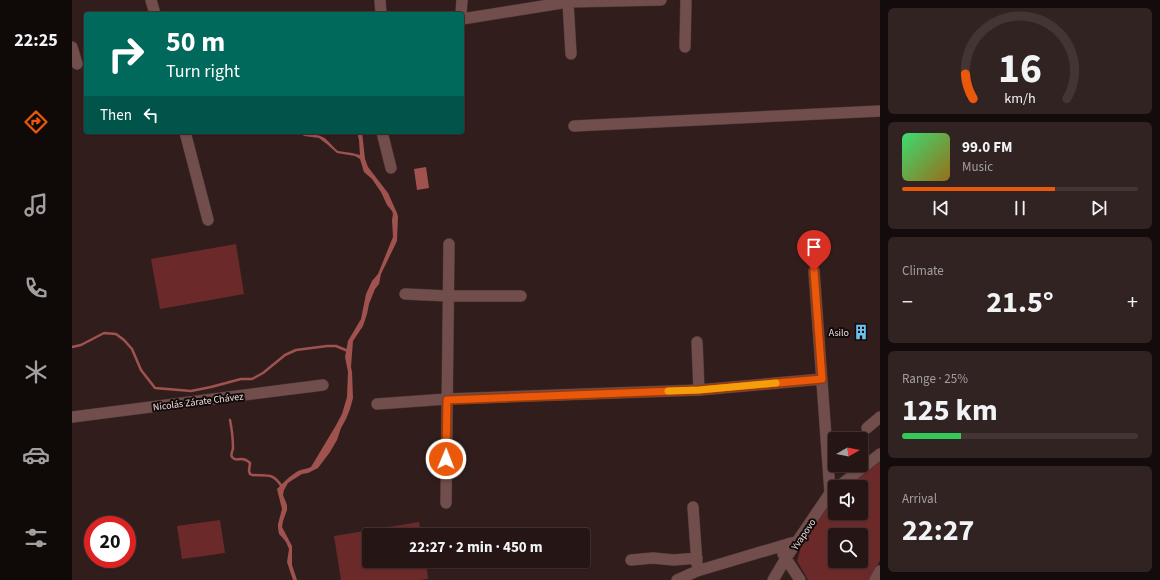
<!DOCTYPE html>
<html lang="en">
<head>
<meta charset="utf-8">
<style>
	:root { --surface:#251615; --page:#312322; --text:#f1f3f6; --muted:#a39fa0; --line:#423534; --accent:#ea580c }
	body { margin:0; font-family:"Source Sans 3",sans-serif; background:var(--page); color:var(--text); height:100vh; display:flex; flex-direction:column; font-size:15px; white-space:nowrap }
	* { box-sizing:border-box; margin:0 }
	p { font-size:13px; color:var(--muted) }
	.icon { flex:none; width:22px; height:22px; fill:none; stroke:currentColor; stroke-width:2; stroke-linecap:round; stroke-linejoin:round }
	.map { position:relative; flex:1; overflow:hidden }
	.side { display:flex; flex-direction:column; gap:8px; padding:8px; background:#140c0c; width:280px }
	.side>* { flex:none }
	.hud { position:absolute; left:12px; top:12px; width:380px; height:122px; border-radius:4px; box-shadow:0 1px 3px #0004,0 0 0 1px var(--line); background:#00695c; color:#fff; overflow:hidden }
	.needle { width:26px; rotate:81deg }
	.buttons { position:absolute; left:756px; top:432px; display:grid; gap:8px }
	.buttons a { display:grid; place-items:center; width:40px; height:40px; border-radius:4px; background:var(--surface); box-shadow:0 1px 3px #0004,0 0 0 1px var(--line); font-size:20px }
	.speed { position:absolute; left:12px; top:516px; display:flex; gap:8px; font-size:20px; font-weight:700; text-align:center }
	.speed>* { display:grid; place-content:center; width:52px; height:52px; border-radius:50%; background:var(--surface); box-shadow:0 1px 3px #0004,0 0 0 1px var(--line); line-height:1 }
	.speed .limit { border:6px solid #d22; background:#fff; color:#111 }
	.pin { position:absolute; display:grid; place-items:center; width:34px; height:34px; color:#fff; margin:-41px -17px; border-radius:50% 50% 50% 0; rotate:-45deg; box-shadow:0 0 4px #0007 }
	.pin .icon { rotate:45deg }
	.me { position:absolute; width:44px; margin:-22px; rotate:1deg; stroke-linejoin:round; filter:drop-shadow(0 0 3px #0008) }
	.turn { display:flex; align-items:center; gap:14px; height:84px; padding:0 16px; font-size:18px }
	.turn .icon { width:52px; height:52px; stroke-width:2.5 }
	.turn b { display:block; font-size:28px; line-height:34px }
	.then { display:flex; align-items:center; height:38px; padding:0 16px; background:#0003; gap:8px; font-size:15px }
	.big { font-size:30px; font-weight:700; line-height:1.1 }
	.side .widget { flex:1; display:flex; flex-direction:column; justify-content:center; gap:6px; min-width:0; padding:0 14px; border-radius:6px; background:var(--page) }
	.side .dial { align-items:center; gap:0 }
	.dial svg { height:104px; overflow:visible; fill:none; stroke:var(--line); stroke-width:7; stroke-linecap:round; text-anchor:middle }
	.dial text { fill:var(--text); stroke:none }
	.song { display:flex; align-items:center; gap:12px }
	.cover { width:48px; height:48px; border-radius:6px; background:linear-gradient(135deg,hsl(140 70% 55%),hsl(40 70% 35%)) }
	.played { height:4px; border-radius:2px; background:linear-gradient(90deg,var(--accent) 65%,var(--line) 65%) }
	.keys { display:flex; justify-content:space-around; direction:ltr }
	.heat { display:flex; justify-content:space-between; align-items:center; font-size:22px; direction:ltr }
	.charge { height:6px; border-radius:3px; background:linear-gradient(90deg,#34c759 25%,var(--line) 0) }
	.trip { position:absolute; left:290px; top:528px; width:228px; height:40px; border-radius:4px; background:var(--surface); box-shadow:0 1px 3px #0004,0 0 0 1px var(--line); font-weight:700; line-height:40px; text-align:center }
	main { display:flex; flex:1; min-height:0 }
	.dock { display:flex; flex-direction:column; width:72px; justify-content:space-around; align-items:center; background:#0f0908; color:var(--muted) }
	.dock .icon { width:28px; height:28px }
	.dock .current { color:var(--accent) }
	.dock b { font-size:18px; color:var(--text) }
	.map>svg:first-child { display:block }
	.green { fill:#6b2a29; fill-rule:evenodd }
	.water { fill:#a0524f }
	.lines { fill:none; stroke-linecap:round; stroke-linejoin:round }
	.stream { stroke:#a0524f; stroke-width:2.5 }
	.minor-casing { stroke:#4b3937; stroke-width:12 }
	.minor { stroke:#714e4c; stroke-width:11 }
	.route-casing { stroke:#983908; stroke-width:10 }
	.route { stroke:#ea580c; stroke-width:7 }
	.slow { stroke:#f59e0b; stroke-width:7 }
	.labels { text-anchor:middle; stroke-width:4; stroke-linejoin:round; paint-order:stroke }
	.poi-label { font-size:10px; fill:#ecdedd; stroke:#130a0a; text-anchor:end }
	.street-label { font-size:10px; fill:#ecdedd; stroke:#130a0a }
</style>
</head>
<body>
<main>
<nav class="dock">
<b>22:25</b>
<svg class="icon current" aria-label="directions" viewBox="0 0 24 24"><path d="M12 3l9 9-9 9-9-9zM9 14v-3h6M13 9l2 2-2 2"/></svg>
<svg class="icon" aria-label="music" viewBox="0 0 24 24"><path d="M9 18V5l10-2v13"/><circle cx="6" cy="18" r="3"/><circle cx="16" cy="16" r="3"/></svg>
<svg class="icon" aria-label="phone" viewBox="0 0 24 24"><path d="M5 4h4l2 5-3 2q2 4 5 5l2-3 5 2v4C11 20 4 13 5 4z"/></svg>
<svg class="icon" aria-label="climate" viewBox="0 0 24 24"><path d="M12 3v18M4 7l16 10M4 17L20 7"/></svg>
<svg class="icon" aria-label="car" viewBox="0 0 24 24"><path d="M5 17H2v-5l4-1 3-4h7l3 4 3 1v5h-3M9 17h6M6 11h13"/><circle cx="7" cy="17" r="2"/><circle cx="17" cy="17" r="2"/></svg>
<svg class="icon" aria-label="filters" viewBox="0 0 24 24"><path d="M4 7h16M4 17h16"/><circle cx="9" cy="7" r="2"/><circle cx="15" cy="17" r="2"/></svg>
</nav>
<div class="map">
<svg width="808" height="580" viewBox="0 0 808 580">
	<rect width="100%" height="100%" fill="#311e1c"/>
	<path class="green" d="M 164,244 L 172,294 L 88,309 L 79,259 Z
		M 808,458 L 808,560 L 799,580 L 736,580 L 725,561 L 731,540 L 763,496 L 763,513 L 789,513 L 789,487 L 774,487 ZM 763,535 L 789,535 L 789,561 L 763,561 Z
		M 148,520 L 153,553 L 110,559 L 105,526 Z
		M 347,522 L 349,535 L 297,535 L 297,561 L 354,561 L 356,579 L 348,580 L 269,580 L 262,536 Z"/>
	<path class="water" d="M 227,132 C 232,132 235,134 240,134 C 257,137 254,141 266,151 L 280,153 L 288,155 L 287,140 L 285,132 L 290,132 L 293,159 L 296,167 L 316,193 L 325,213 L 326,217 L 325,241 L 309,274 L 307,284 L 303,289 L 297,304 L 295,314 L 291,326 L 281,341 L 279,367 L 280,372 L 281,398 L 278,409 L 274,419 L 269,428 L 265,440 L 258,452 L 246,468 L 236,473 L 230,474 L 222,479 L 216,483 L 212,490 L 211,495 L 215,505 L 215,510 L 211,521 L 210,527 L 220,546 L 220,565 L 225,580 L 221,580 L 215,562 L 217,549 L 214,542 L 210,537 L 207,534 L 206,528 L 206,524 L 210,509 L 205,489 C 211,483 219,475 226,471 C 231,469 235,469 239,467 L 263,427 L 270,414 L 275,397 L 276,372 L 273,357 L 276,341 L 289,319 L 294,294 L 300,281 L 306,274 L 321,237 L 320,220 L 321,214 L 320,211 L 315,205 L 309,192 L 300,179 L 292,172 L 288,159 L 283,156 L 265,153 L 256,145 L 247,138 L 232,136 Z
		M 354,167 L 357,188 L 345,190 L 342,169 Z"/>
	<g class="lines">
		<path class="stream" d="M 0,347 L 9,345 L 32,333 L 44,334 L 52,340 L 60,349 L 69,370 L 83,388 L 119,391 L 139,387 L 169,379 L 180,379 L 191,373 L 213,355 L 224,350 L 255,346 L 264,346 L 276,351
			M 158,420 C 160,430 161,438 161,448 C 161,451 158,454 160,457 C 163,461 166,459 169,459 C 173,459 176,461 178,463 L 177,471 L 178,474 L 180,475 C 195,476 201,472 210,487"/>
		<g class="minor-casing">
			<path id="minor" d="M 79,0 L 83,14
				M 308,0 L 309,14
				M 496,2 L 499,54
				M 389,14 L 390,0
				M 390,19 L 496,2 L 589,0
				M 0,47 L 5,64
				M 613,47 L 614,0
				M 502,126 L 808,111
				M 113,132 L 136,220
				M 310,132 L 319,168
				M 742,271 L 758,493
				M 333,294 L 376,296 L 449,296
				M 625,342 L 627,390
				M 305,404 L 375,399 L 627,390 L 750,379
				M 0,417 L 251,385
				M 795,428 L 808,417
				M 766,487 L 808,454
				M 374,503 L 377,244
				M 621,507 L 625,564
				M 711,554 L 728,580
				M 559,560 L 581,558 L 602,560 L 625,558
				M 605,580 L 625,571 L 726,541
				M 701,580 L 714,558 L 758,493 L 763,490
				M 803,580 L 808,571"/>
		</g>
		<use href="#minor" class="minor"/>
	</g>
	<g class="lines">
		<g class="route-casing">
			<path id="route" d="M 374,459 L 375,400 L 627,390 L 750,379 L 742,271"/>
		</g>
		<use href="#route" class="route"/>
		<path class="slow" d="M 596,391 L 627,390 L 704,383"/>
	</g>
	<defs>
		<g id="building-bare" transform="scale(1.2)"><path d="M-4-6H4V6H1V3H-1V6H-4ZM-2.5-4.3h1.7v1.8h-1.7ZM.8-4.3h1.7v1.8H.8ZM-2.5-1h1.7V.8h-1.7ZM.8-1h1.7V.8H.8Z" fill="#6bc3f2" stroke="#130a0a" stroke-width="2.5" paint-order="stroke"/></g>
	</defs>
	<g fill-rule="evenodd">
		<use href="#building-bare" x="789" y="332"/>
	</g>
	<g class="labels">
		<g class="poi-label">
			<text x="777" y="336">Asilo</text>
		</g>
		<g class="street-label">
			<text transform="translate(126 401) rotate(-7)" y="4">Nicolás Zárate Chávez</text>
			<text transform="translate(731 534) rotate(-56)" y="4">Yvapovo</text>
		</g>
	</g>
</svg>
<div class="buttons">
<a><svg class="needle" viewBox="-14 -14 28 28"><path d="M0-13l5 13h-10z" fill="#e53935"/><path d="M0 13l5-13h-10z" fill="#a39fa0"/></svg></a>
<a><svg class="icon" aria-label="sound" viewBox="0 0 24 24"><path d="M4 9h4l5-4v14l-5-4H4zM17 9q2 3 0 6"/></svg></a>
<a><svg class="icon" aria-label="search" viewBox="0 0 24 24"><circle cx="10" cy="10" r="6"/><path d="M15 15l6 6"/></svg></a>
</div>
<div class="speed"><div class="limit">20</div></div>
<div class="pin" style="left:742px;top:271px;background:#d93025"><svg class="icon" aria-label="arrive" viewBox="0 0 24 24"><path d="M6 21V4h12l-3 4 3 4H6"/></svg></div>
<svg class="me" style="left:374px;top:459px" viewBox="-20 -20 40 40"><circle r="17" fill="#ea580c" stroke="#fff" stroke-width="3"/><path d="M0-11L8 9 0 5-8 9z" fill="#fff"/></svg>
<div class="trip">22:27 · 2 min · 450 m</div>
<div class="hud">
<div class="turn"><svg class="icon" aria-label="right" viewBox="0 0 24 24"><path d="M7 20v-9h11M14 6l5 5-5 5"/></svg><div><b>50 m</b>Turn right</div></div>
<div class="then">Then<svg class="icon" aria-label="left" viewBox="0 0 24 24"><path d="M17 20v-9H6M10 6l-5 5 5 5"/></svg></div>
</div>
</div>
<section class="side">
<div class="widget dial"><svg viewBox="0 0 100 80">
<path d="M14 69A42 42 0 1 1 86 69"/>
<path d="M14 69A42 42 0 0 1 8 50" stroke="#ea580c"/>
<text x="50" y="56" font-size="32" font-weight="700">16</text>
<text x="50" y="72" font-size="11">km/h</text>
</svg></div>
<div class="widget">
<div class="song"><i class="cover"></i><div><b>99.0 FM</b><p>Music</p></div></div>
<div class="played"></div>
<div class="keys"><svg class="icon" aria-label="previous" viewBox="0 0 24 24"><path d="M18 5L8 12l10 7zM5 5v14"/></svg><svg class="icon" aria-label="pause" viewBox="0 0 24 24"><path d="M8 5v14M16 5v14"/></svg><svg class="icon" aria-label="next" viewBox="0 0 24 24"><path d="M6 5l10 7-10 7zM19 5v14"/></svg></div>
</div>
<div class="widget"><p>Climate</p>
<div class="heat"><a>−</a><b class="big">21.5°</b><a>+</a></div>
</div>
<div class="widget"><p>Range · 25%</p><b class="big">125 km</b><div class="charge"></div></div>
<div class="widget"><p>Arrival</p><b class="big">22:27</b></div>
</section>
</main>
</body>
</html>
